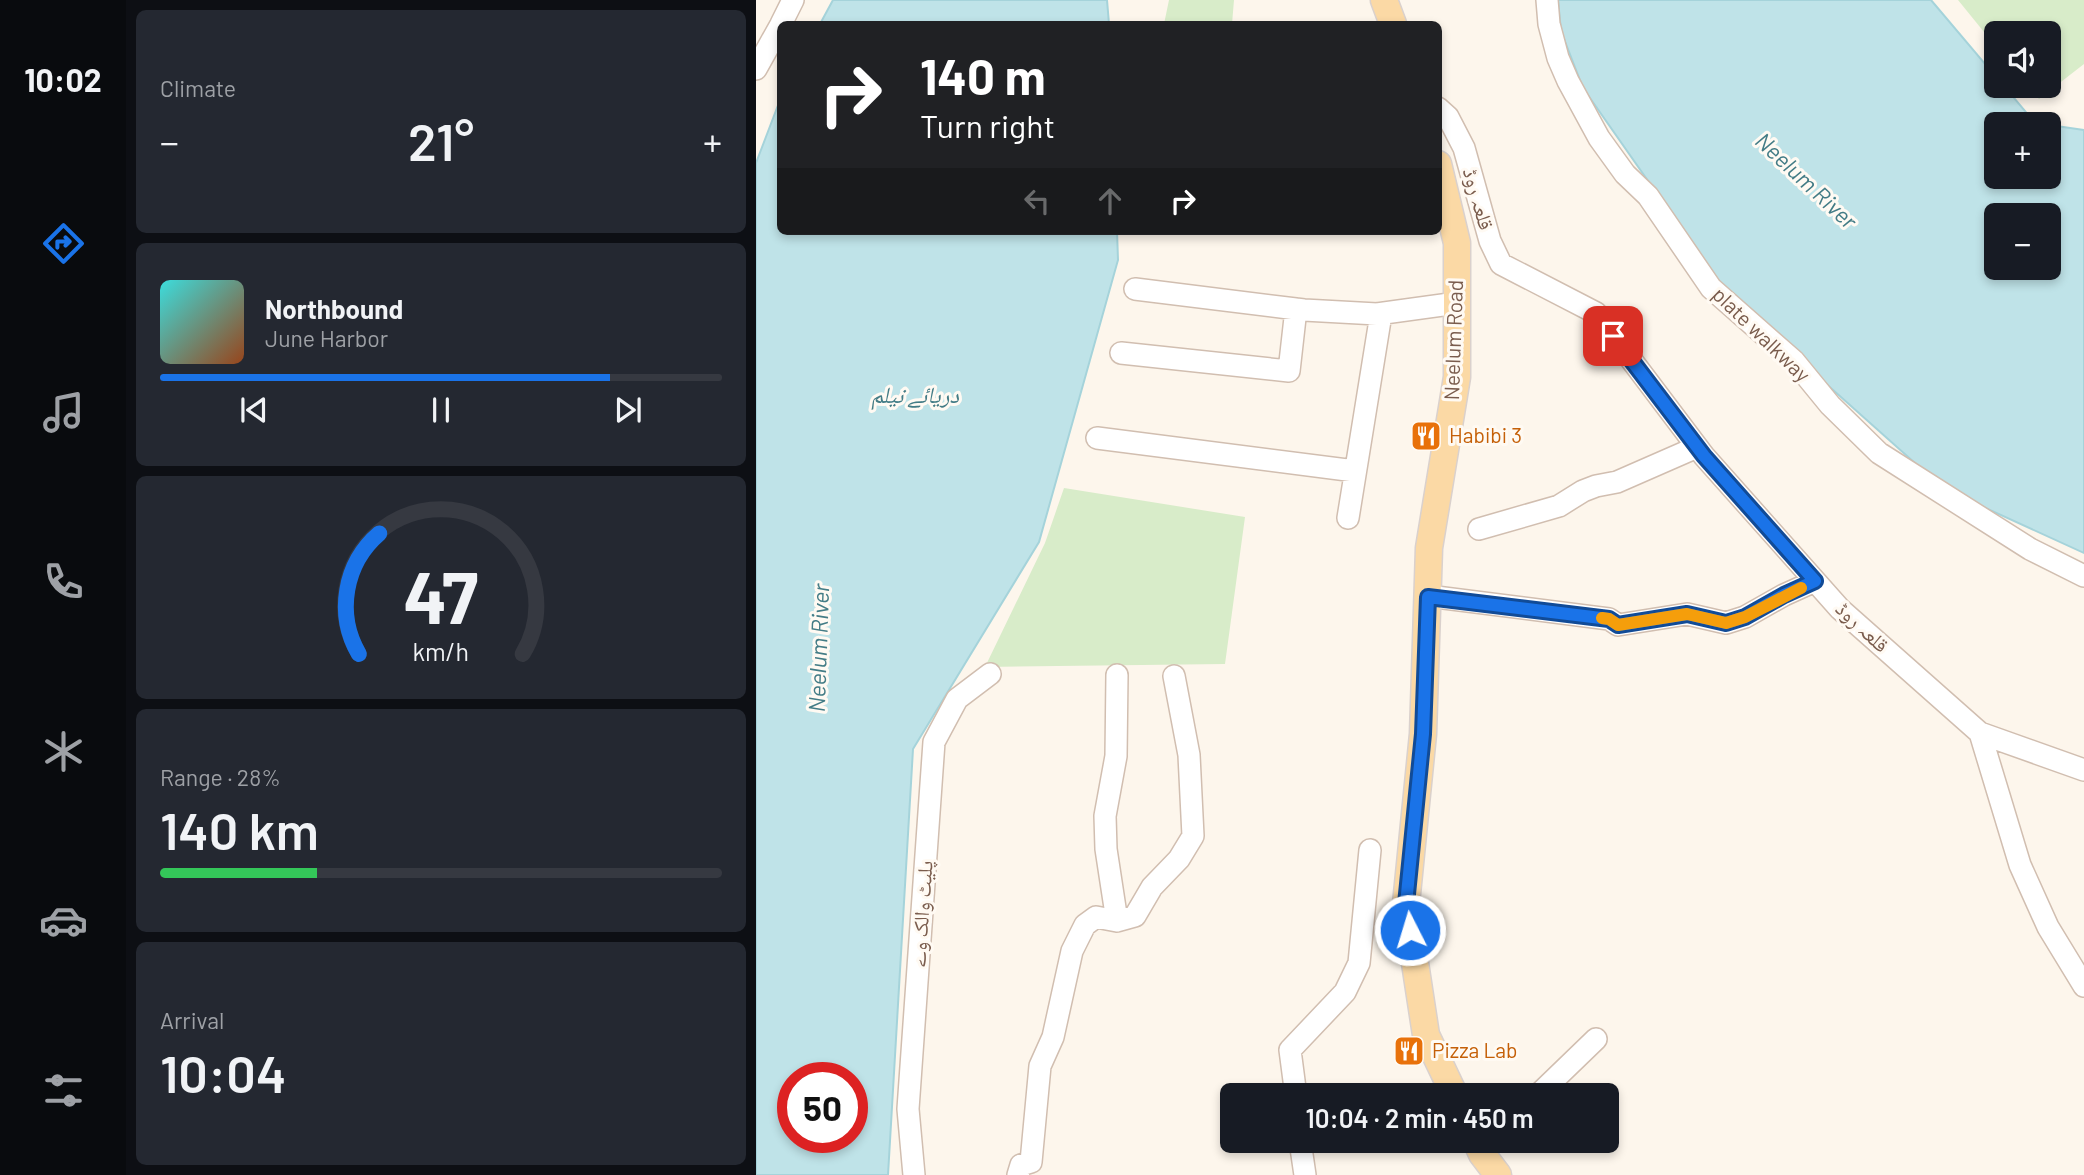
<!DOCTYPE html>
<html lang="en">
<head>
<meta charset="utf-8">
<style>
	:root { --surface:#171b24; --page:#242831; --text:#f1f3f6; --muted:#9ea1a6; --line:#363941; --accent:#1a73e8 }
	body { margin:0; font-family:Barlow,"Noto Naskh Arabic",sans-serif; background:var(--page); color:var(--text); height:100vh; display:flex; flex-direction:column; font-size:26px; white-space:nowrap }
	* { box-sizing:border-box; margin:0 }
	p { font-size:23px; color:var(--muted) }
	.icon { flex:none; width:38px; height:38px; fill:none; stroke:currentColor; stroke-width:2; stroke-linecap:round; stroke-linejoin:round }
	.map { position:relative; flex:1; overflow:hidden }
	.drawer { display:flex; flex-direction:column; gap:10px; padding:10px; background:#0d0f14; width:630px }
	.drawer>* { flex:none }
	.guide { position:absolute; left:21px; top:21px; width:665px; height:214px; border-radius:10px; box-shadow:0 4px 10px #0003; background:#202124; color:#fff; overflow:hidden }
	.tools { position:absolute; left:1228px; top:21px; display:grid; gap:14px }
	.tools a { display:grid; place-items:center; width:77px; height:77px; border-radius:10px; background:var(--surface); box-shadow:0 4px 10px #0003; font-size:35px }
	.speed { position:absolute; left:21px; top:1062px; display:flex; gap:14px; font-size:35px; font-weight:700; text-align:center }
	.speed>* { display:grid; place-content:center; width:91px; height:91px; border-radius:50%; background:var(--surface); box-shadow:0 4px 10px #0003; line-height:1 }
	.speed .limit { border:10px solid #d22; background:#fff; color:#111 }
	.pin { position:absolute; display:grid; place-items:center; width:60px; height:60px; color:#fff; margin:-30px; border-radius:14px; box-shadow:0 4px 10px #0006 }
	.me { position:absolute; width:77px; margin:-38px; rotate:355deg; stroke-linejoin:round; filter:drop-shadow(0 0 5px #0008) }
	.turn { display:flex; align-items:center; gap:24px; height:147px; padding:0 28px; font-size:32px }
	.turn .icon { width:91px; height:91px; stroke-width:2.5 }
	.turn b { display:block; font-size:49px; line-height:60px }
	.lanes { display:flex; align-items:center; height:66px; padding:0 28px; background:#0003; justify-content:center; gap:35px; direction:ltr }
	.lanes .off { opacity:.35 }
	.big { font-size:52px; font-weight:600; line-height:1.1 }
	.drawer .widget { flex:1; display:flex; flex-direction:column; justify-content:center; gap:10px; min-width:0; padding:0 24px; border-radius:10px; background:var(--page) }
	.drawer .dial { align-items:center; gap:0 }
	.dial svg { height:182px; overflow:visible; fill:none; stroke:var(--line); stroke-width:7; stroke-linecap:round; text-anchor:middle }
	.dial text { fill:var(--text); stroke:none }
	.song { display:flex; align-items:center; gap:21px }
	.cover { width:84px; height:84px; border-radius:10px; background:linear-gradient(135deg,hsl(180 70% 55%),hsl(20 70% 35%)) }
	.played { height:7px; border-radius:4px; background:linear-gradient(90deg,var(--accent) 80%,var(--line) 80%) }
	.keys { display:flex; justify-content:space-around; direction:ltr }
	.heat { display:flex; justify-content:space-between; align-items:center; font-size:38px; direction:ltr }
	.charge { height:10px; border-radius:5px; background:linear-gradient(90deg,#34c759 28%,var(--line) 0) }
	.trip { position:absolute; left:464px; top:1083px; width:399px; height:70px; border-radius:10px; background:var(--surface); box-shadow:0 4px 10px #0003; font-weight:600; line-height:70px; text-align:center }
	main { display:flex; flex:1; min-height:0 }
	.tabs { display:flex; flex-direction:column; width:126px; justify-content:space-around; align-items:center; background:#090b0e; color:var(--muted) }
	.tabs .icon { width:49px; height:49px }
	.tabs .active { color:var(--accent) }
	.tabs b { font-size:32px; color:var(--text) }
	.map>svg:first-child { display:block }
	.green { fill:#d8ecc9 }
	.water { fill:#bfe3e8; stroke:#a5d3da; stroke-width:2; fill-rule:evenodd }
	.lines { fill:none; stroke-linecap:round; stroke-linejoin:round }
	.minor-casing { stroke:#d1beb0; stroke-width:24 }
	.major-casing { stroke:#dad1cd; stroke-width:29 }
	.minor { stroke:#fff; stroke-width:21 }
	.major { stroke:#fbd9a5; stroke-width:26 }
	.route-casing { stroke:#114b97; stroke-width:18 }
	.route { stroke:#1a73e8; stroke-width:12 }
	.slow { stroke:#f59e0b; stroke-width:12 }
	.labels { text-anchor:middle; stroke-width:6; stroke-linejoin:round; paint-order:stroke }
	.street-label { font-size:21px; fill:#7a5c4d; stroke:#fffaf3 }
	.food-label { font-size:21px; fill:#c56008; stroke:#fffaf3; text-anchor:start }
	.water-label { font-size:23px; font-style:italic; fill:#437c86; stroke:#fffaf3 }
</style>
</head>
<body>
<main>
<nav class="tabs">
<b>10:02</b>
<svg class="icon active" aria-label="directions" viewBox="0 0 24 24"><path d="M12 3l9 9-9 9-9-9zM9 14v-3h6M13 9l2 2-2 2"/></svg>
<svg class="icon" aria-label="music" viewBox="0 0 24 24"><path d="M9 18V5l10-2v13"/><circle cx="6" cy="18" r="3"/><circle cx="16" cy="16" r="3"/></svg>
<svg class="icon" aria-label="phone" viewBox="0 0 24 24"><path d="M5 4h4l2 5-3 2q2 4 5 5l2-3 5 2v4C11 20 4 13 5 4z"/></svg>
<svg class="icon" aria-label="climate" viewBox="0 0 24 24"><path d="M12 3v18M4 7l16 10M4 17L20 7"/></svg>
<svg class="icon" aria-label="car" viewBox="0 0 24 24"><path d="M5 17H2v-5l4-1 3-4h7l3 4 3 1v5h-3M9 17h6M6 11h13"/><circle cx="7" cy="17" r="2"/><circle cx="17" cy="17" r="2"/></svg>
<svg class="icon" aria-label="filters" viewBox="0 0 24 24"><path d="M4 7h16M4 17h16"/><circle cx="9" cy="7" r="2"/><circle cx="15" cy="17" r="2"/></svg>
</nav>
<section class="drawer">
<div class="widget"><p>Climate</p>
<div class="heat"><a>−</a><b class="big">21°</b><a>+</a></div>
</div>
<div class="widget">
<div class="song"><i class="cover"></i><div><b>Northbound</b><p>June Harbor</p></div></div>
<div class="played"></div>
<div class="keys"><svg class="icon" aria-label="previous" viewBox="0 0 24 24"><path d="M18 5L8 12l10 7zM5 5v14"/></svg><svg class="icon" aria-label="pause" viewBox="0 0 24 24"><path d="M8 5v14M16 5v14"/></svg><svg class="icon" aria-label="next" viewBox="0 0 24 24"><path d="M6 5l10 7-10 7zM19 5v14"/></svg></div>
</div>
<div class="widget dial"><svg viewBox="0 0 100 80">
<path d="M14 69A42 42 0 1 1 86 69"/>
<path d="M14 69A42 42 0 0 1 23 16" stroke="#1a73e8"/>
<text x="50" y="56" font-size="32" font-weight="700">47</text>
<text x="50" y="72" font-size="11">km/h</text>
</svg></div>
<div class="widget"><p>Range · 28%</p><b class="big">140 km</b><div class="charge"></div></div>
<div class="widget"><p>Arrival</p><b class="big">10:04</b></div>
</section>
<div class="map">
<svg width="1328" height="1175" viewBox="0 0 1328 1175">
	<rect width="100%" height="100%" fill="#fdf6ec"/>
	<path class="green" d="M 413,0 L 478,0 L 476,24 L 408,24 Z
		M 1202,0 L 1328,0 L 1328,64 L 1283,99 L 1272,86 L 1293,86 L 1293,33 L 1241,33 L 1241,48 Z
		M 308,488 L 489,517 L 469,664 L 229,667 L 289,543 Z"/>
	<path class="water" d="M 77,0 L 351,0 L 353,24 L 64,24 Z
		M 802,0 L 1175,0 L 1241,78 L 1241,86 L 1248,86 L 1279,123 L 1287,124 L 1241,124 L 1241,177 L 1293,177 L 1293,125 L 1328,130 L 1328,553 L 1188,489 L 974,298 L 827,88 L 805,31 ZM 1241,215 L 1293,215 L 1293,268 L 1241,268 Z
		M 24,100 L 24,231 L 361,231 L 362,260 L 283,542 L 157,749 L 132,1175 L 0,1175 L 0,163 ZM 37,1078 L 96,1078 L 96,1138 L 37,1138 Z"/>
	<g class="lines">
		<g class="minor-casing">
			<path id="minor" d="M 791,0 L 793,24 L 802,58 L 812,81 L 843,138 L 869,174 L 892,196 L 955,288 L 1038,361 L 1074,405 L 1123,453 L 1274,549 L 1328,576
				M 25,24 L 37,0
				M 0,69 L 24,26
				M 682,108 L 692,117 L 708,148 L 734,241 L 745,264 L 840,313 L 948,456 L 1084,609 L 1224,733 L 1328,770
				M 379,289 L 548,310 L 621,314 L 701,303
				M 365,353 L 533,371 L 540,309
				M 341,438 L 599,471
				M 592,518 L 625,314
				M 723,529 L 803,506 L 827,491 L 840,486 L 861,482 L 941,447
				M 672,596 L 853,619 L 862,625 L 931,614 L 970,623 L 989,617 L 1028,595 L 1059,581
				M 361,675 L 360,756 L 349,816 L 350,849 L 361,921
				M 1224,733 L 1264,865 L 1292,927 L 1328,986
				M 540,1096 L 534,1050 L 589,992 L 603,963 L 614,850
				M 781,1096 L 840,1039
				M 544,1141 L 549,1175
				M 158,1175 L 152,1109 L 178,742 L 201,699 L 234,674
				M 262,1175 L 265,1165 L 275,1162 L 284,1066 L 297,1037 L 316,951 L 329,925 L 340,917 L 361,921 L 379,916 L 396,887 L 423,859 L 437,836 L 433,755 L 418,676"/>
		</g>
		<g class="major-casing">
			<path id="major" d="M 628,0 L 637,24
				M 682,164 L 701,243 L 701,377 L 673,548 L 667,734 L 650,904 L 670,1035 L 699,1096
				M 720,1141 L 726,1154 L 742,1175"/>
		</g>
		<use href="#minor" class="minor"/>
		<use href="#major" class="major"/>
	</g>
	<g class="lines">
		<g class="route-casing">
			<path id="route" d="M 654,930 L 650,904 L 667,734 L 672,597 L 853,619 L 862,625 L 931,614 L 970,623 L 989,617 L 1028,595 L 1059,581 L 948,456 L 857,336"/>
		</g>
		<use href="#route" class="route"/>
		<path class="slow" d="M 846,618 L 853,619 L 862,625 L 931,614 L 970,623 L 989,617 L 1045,588"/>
	</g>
	<defs>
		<g id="restaurant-square" transform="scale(1.575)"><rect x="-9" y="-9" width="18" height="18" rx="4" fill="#e8710a" stroke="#fffaf3"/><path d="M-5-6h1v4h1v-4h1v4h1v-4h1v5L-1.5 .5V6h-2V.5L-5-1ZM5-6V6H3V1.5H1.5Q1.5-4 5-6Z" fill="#fff"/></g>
	</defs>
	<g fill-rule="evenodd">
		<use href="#restaurant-square" x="670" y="436"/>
		<use href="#restaurant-square" x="653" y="1051"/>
	</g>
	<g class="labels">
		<g class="street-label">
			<text transform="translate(722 199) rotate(74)" y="7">قلعہ روڈ</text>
			<text transform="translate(1005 335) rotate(44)" y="7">plate walkway</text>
			<text transform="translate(698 340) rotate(-88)" y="7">Neelum Road</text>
			<text transform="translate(1106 627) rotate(43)" y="7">قلعہ روڈ</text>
			<text transform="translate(166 914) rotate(-86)" y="7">پلیٹ والک وے</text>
		</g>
		<g class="food-label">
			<text x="693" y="443">Habibi 3</text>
			<text x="676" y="1058">Pizza Lab</text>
		</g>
		<g class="water-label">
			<text transform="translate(1050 181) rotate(43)" y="8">Neelum River</text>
			<text x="159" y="403">دریائے نیلم</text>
			<text transform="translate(63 648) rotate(-88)" y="8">Neelum River</text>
		</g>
	</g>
</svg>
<div class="tools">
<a><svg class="icon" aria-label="sound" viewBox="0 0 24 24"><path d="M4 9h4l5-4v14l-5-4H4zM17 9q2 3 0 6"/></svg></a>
<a>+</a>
<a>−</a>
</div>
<div class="speed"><div class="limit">50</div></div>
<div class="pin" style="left:857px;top:336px;background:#d93025"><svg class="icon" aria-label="arrive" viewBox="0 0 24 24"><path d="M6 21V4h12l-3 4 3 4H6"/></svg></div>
<svg class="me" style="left:654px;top:930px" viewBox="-20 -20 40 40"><circle r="17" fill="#1a73e8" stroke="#fff" stroke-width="3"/><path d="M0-11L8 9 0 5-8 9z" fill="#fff"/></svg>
<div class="trip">10:04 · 2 min · 450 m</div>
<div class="guide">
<div class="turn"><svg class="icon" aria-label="right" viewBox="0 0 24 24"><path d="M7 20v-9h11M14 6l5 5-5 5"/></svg><div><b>140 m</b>Turn right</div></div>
<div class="lanes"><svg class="icon off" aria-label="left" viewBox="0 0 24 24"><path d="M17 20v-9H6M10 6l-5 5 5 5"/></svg><svg class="icon off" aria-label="ahead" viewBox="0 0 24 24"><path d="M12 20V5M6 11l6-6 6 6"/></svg><svg class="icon" aria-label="right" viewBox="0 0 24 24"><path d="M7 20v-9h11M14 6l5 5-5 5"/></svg></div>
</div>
</div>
</main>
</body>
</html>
